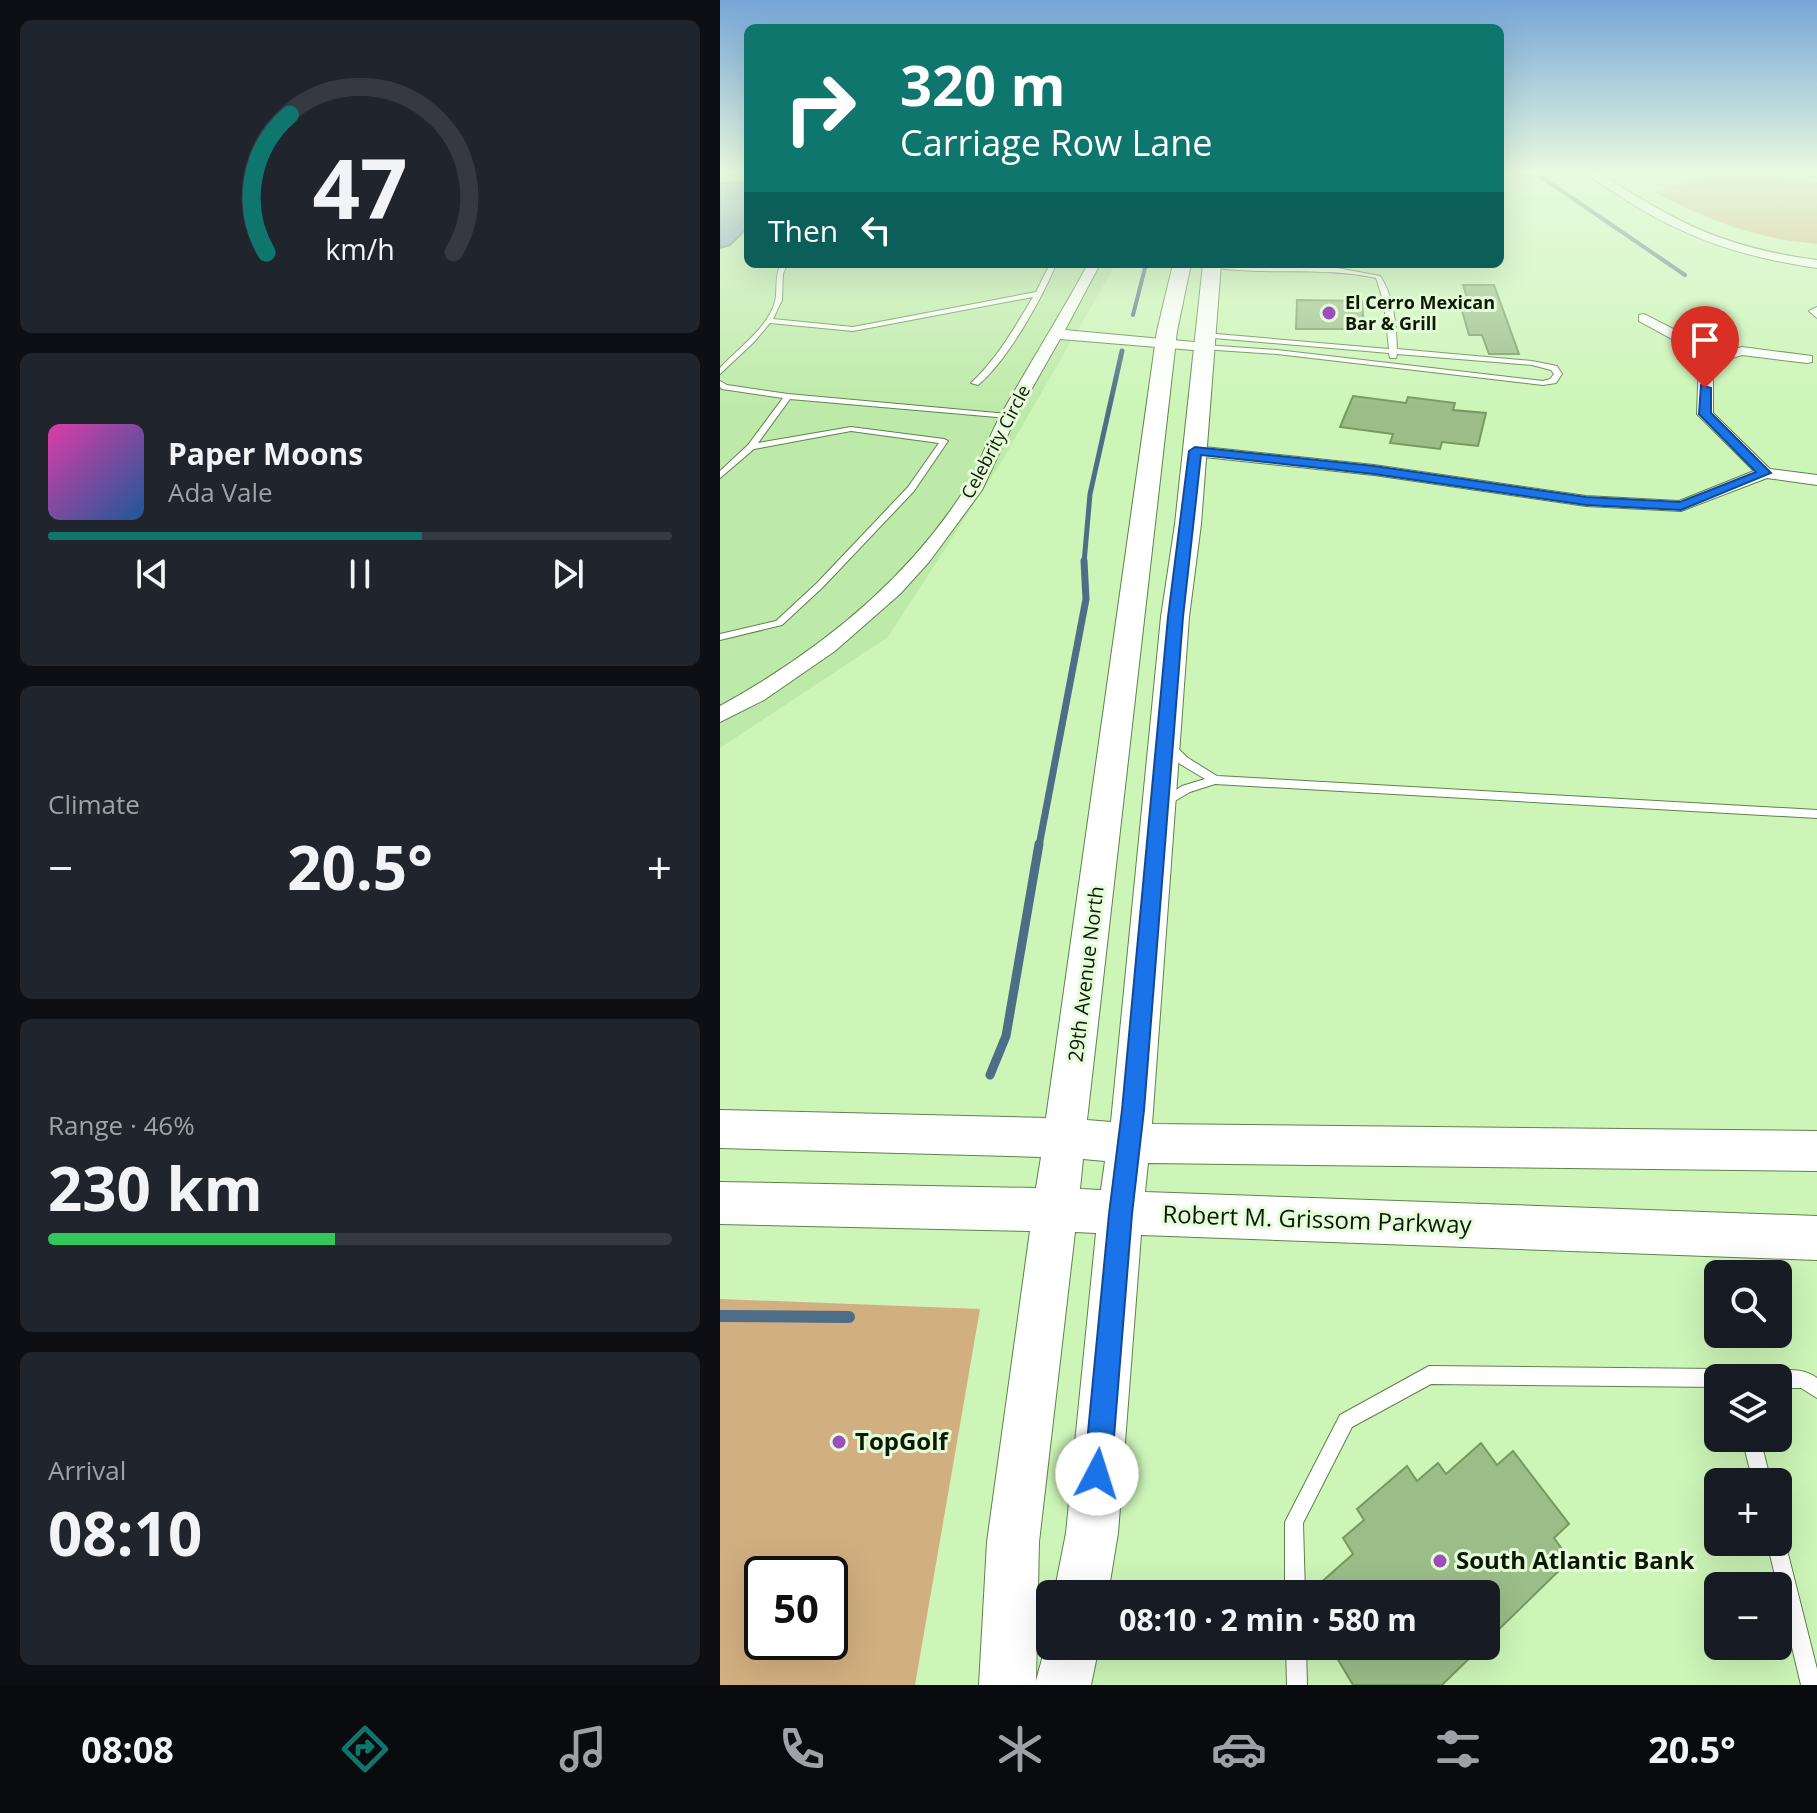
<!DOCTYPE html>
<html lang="en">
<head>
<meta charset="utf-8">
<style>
	:root { --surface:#171b24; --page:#20242c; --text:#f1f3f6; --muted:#9ea1a6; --line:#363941; --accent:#0f766e }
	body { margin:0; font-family:"Open Sans",sans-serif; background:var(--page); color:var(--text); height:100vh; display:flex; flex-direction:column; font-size:30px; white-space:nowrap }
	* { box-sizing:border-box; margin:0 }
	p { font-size:26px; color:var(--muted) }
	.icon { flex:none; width:44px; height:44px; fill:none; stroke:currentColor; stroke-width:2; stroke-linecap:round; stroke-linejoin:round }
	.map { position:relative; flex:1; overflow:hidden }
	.drawer { display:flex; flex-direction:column; gap:20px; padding:20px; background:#0d0f14; width:720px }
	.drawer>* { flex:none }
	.guide { position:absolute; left:24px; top:24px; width:760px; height:244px; border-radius:12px; box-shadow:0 8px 32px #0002; background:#0f766e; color:#fff; overflow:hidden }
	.tools { position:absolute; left:984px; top:1260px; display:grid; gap:16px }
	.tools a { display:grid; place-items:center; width:88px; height:88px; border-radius:12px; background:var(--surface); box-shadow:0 8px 32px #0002; font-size:40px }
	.speed { position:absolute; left:24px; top:1556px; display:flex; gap:16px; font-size:40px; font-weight:700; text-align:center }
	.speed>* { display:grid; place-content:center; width:104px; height:104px; border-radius:50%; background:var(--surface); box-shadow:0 8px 32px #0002; line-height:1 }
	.speed .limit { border:4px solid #111; border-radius:12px; background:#fff; color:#111 }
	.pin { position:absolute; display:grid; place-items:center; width:68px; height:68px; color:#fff; margin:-82px -34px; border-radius:50% 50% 50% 0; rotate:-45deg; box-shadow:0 0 8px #0007 }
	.pin .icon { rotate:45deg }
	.me { position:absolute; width:88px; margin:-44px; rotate:5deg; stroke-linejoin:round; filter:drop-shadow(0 0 6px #0008) }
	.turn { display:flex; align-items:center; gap:28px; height:168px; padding:0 24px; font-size:36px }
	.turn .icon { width:104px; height:104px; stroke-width:2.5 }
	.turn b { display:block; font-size:56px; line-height:68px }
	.then { display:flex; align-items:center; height:76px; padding:0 24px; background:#0003; gap:16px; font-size:30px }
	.big { font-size:60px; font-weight:700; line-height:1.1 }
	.drawer .tile { flex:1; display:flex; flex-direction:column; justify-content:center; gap:12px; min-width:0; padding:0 28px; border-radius:12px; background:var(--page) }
	.drawer .dial { align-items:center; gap:0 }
	.dial svg { height:208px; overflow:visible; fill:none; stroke:var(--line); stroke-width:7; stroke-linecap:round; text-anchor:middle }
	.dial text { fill:var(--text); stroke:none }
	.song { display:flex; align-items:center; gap:24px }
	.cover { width:96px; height:96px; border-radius:12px; background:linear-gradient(135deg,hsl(320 70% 55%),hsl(210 70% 35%)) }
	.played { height:8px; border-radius:4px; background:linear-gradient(90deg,var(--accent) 60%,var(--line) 60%) }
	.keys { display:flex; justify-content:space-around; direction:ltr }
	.heat { display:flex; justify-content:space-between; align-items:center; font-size:44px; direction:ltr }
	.charge { height:12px; border-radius:6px; background:linear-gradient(90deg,#34c759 46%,var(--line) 0) }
	.trip { position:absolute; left:316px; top:1580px; width:464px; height:80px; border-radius:12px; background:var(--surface); box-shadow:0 8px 32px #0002; font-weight:700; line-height:80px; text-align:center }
	.tabs { display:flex; height:128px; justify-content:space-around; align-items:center; background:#090b0e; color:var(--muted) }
	.tabs .icon { width:56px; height:56px }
	.tabs .active { color:var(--accent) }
	.tabs b { font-size:36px; color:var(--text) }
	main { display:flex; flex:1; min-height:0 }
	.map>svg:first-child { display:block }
	.built { fill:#beeaa9 }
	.green { fill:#d2af80; fill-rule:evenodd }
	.water { fill:#6b90bf; stroke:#4e6d87; stroke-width:2 }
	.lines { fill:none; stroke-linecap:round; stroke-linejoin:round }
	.stream-far4 { stroke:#4e6d87; stroke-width:4 }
	.stream-far3 { stroke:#4e6d87; stroke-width:5 }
	.stream-far2 { stroke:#4e6d87; stroke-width:7 }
	.stream-far1 { stroke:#4e6d87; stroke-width:9 }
	.stream { stroke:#4e6d87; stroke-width:12 }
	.building { fill:#9bbe89; stroke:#759961; stroke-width:2 }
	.lane-casing { stroke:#5f824b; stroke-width:2 }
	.street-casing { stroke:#5f824b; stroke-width:2 }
	.secondary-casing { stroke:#5f824b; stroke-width:2 }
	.lane { fill:#fff; fill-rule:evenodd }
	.street { fill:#fff; fill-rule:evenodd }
	.secondary { fill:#fff; fill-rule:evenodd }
	.route { fill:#1a73e8; stroke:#114b97; stroke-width:2 }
	.poi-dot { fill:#9d4dbe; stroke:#e4fcd8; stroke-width:3 }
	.labels { text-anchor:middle; stroke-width:6; stroke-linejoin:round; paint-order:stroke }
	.far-poi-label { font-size:18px; font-weight:bold; fill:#0c1a05; stroke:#e4fcd8; text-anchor:start }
	.far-street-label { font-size:18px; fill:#0c1a05; stroke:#e4fcd8 }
	.street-label { font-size:20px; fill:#0c1a05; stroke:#e4fcd8 }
	.near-street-label { font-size:24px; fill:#0c1a05; stroke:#e4fcd8 }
	.near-poi-label { font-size:24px; font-weight:bold; fill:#0c1a05; stroke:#e4fcd8; text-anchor:start }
</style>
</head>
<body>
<main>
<section class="drawer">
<div class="tile dial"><svg viewBox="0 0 100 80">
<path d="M14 69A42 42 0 1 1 86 69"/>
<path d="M14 69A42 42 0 0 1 23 16" stroke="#0f766e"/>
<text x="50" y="56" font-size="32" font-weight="700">47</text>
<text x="50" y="72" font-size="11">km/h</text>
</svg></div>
<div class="tile">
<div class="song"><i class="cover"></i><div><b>Paper Moons</b><p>Ada Vale</p></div></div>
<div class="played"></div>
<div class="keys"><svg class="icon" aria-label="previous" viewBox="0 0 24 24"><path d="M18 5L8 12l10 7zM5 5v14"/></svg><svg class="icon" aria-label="pause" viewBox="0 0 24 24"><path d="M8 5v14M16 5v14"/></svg><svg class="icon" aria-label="next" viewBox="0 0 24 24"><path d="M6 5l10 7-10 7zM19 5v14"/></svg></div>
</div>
<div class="tile"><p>Climate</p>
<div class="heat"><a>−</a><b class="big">20.5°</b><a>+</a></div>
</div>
<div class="tile"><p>Range · 46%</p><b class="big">230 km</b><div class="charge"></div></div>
<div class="tile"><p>Arrival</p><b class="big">08:10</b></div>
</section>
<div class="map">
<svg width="1097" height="1685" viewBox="0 0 1097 1685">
	<rect width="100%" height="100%" fill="#cdf5b8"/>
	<path class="built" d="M 0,172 L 28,172 L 28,264 L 396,264 L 280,464 L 168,637 L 0,748 Z"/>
	<path class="green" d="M 1004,172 L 1097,182 L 1097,244 C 1032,238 991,221 934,192 Z
		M 0,1299 L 260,1309 L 195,1685 L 0,1685 ZM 42,1574 L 110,1574 L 110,1642 L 42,1642 Z"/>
	<path class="water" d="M 28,182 L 28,227 L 10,245 L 0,248 L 0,183 Z"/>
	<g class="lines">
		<path class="stream-far4" d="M 814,172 L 965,275
			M 413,315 L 426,264"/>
		<path class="stream-far3" d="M 364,563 L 370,494 L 402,351"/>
		<path class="stream-far2" d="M 319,846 L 366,599 L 364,561"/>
		<path class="stream-far1" d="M 270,1075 L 286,1036 L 319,844"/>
		<path class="stream" d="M 0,1316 L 129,1317"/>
	</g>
	<path class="building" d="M 743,285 L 774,285 L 799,354 L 769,354 L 762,335 L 749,335 L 739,300 L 748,300 Z
		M 577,300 L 642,301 L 644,329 L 576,329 Z
		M 633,396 L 686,403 L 688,397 L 735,403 L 733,410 L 766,413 L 758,446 L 722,442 L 720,449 L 670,443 L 673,434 L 620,427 Z
		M 761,1443 L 777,1465 L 793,1451 L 849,1524 L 834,1538 L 850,1560 L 766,1642 L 766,1594 L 588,1594 L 633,1554 L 623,1538 L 644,1520 L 637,1509 L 687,1466 L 697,1481 L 718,1463 L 726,1474 Z
		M 610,1646 L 762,1646 L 722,1685 L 633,1685 Z"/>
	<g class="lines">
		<g class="lane-casing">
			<path id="lane" d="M 61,264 L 67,264 L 63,274 L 62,300 L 53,319 L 133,327 L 316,292 L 330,264 L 336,264 C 322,299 287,361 258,385 L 251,383 C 277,359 295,327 313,297 L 133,331 L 50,323 L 34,342 L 0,374 L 0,368 C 18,348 47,329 55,302 C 58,289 54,277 61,264 Z
				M 492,264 L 617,268 L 660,276 C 674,296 676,325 677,349 L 812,361 L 837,366 L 842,374 L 836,383 L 823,385 L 557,354 L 482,349 L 482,345 L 485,345 L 557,350 L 823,381 L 830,379 L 834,374 L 831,370 L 812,365 L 677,354 L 676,358 L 670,358 L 669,353 L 482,337 L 481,335 L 485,333 L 669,349 L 664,303 L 656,278 C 601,266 545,276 490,267 L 490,265 Z
				M 0,381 L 7,385 L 68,394 L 288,414 L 292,416 L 288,418 L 70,399 L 38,443 L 131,427 L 224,439 L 228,441 L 194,491 L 103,587 L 62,625 L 0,640 L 0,634 L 56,621 L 97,583 L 188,487 L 219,443 L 131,431 L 34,449 L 0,478 L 0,471 L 28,445 L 63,398 L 2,389 L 0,387 Z
				M 449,743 L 453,744 L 468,758 L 497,776 L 1097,810 L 1097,818 L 495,784 L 470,792 L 443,808 L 437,804 L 439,801 L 462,786 L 485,779 L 460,764 L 445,750 L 443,747 Z
				M 709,1366 L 998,1369 L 1004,1372 L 1007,1378 L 998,1378 L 998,1387 L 711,1384 L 632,1427 L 583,1523 L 585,1594 L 565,1594 L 565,1522 L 620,1415 Z
				M 1058,1370 C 1073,1370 1085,1369 1097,1378 L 1097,1398 L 1081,1388 L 1058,1388 L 1058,1378 L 1050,1378 L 1052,1373 Z
				M 1022,1438 L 1040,1438 L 1051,1482 L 1033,1482 Z
				M 1058,1533 L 1063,1535 L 1065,1542 L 1097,1669 L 1097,1685 L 1081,1685 L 1047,1542 L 1058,1542 Z
				M 566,1646 L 586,1646 L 587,1685 L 567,1685 Z"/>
		</g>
		<g class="street-casing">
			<path id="street" d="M 865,172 L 878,172 C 958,223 1001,247 1097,260 L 1097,268 C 1026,258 966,239 906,200 C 893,191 877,183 865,172 Z
				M 368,264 L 380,264 L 345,330 L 485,343 L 492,347 L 485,351 L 340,339 L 298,413 L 262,490 L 209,562 L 180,594 L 115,651 L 44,700 L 0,722 L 0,706 C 96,653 185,583 245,489 C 260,465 268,437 282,413 C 310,363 341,314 368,264 Z
				M 1097,307 L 1097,318 L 1089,311 Z
				M 924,314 L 1000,353 L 1022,347 L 1092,356 L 1092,362 L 1087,363 L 1022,355 L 993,364 L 993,413 L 1050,469 L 1097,475 L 1097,485 L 1047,478 L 961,511 L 866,506 L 654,475 L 475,456 L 467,451 L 475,446 L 654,465 L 866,496 L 959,501 L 1034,471 L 977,414 L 979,361 L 985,357 L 919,321 L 919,315 Z"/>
		</g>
		<g class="secondary-casing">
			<path id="secondary" d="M 453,264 L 471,264 L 457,331 L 367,1120 L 391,1122 L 441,617 L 455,524 L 483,264 L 501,264 L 481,524 L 469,617 L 432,1124 L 1097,1131 L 1097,1171 L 428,1163 L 425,1192 L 1097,1216 L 1097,1260 L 421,1235 L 398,1533 L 388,1594 L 334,1594 L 346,1533 L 376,1233 L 355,1232 L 319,1542 L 316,1681 L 330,1629 L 330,1646 L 379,1646 L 371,1685 L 259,1685 L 267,1542 L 310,1231 L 0,1224 L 0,1182 L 316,1188 L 321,1157 L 0,1148 L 0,1110 L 326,1118 L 437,331 ZM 363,1159 L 385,1161 L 381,1190 L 360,1189 Z"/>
		</g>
		<use href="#lane" class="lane"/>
		<use href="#street" class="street"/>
		<use href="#secondary" class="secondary"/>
	</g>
	<linearGradient id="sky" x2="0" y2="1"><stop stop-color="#76a6d8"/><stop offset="0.42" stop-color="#e8fadf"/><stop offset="1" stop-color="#e8fadf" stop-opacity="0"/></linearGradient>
	<rect width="1097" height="408" fill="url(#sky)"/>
	<path class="route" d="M 981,385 L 991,388 L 991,413 L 1051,473 L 961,510 L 866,505 L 654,474 L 481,455 L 463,617 L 424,1110 L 412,1214 L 391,1474 L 387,1484 L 377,1488 L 368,1484 L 364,1474 L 389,1214 L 402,1110 L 448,617 L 469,451 L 475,447 L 654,466 L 866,497 L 960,502 L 1036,472 L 979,414 Z"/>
	<g class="poi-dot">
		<circle cx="609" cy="313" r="8"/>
		<circle cx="119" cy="1442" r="8"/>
		<circle cx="720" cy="1561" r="8"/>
	</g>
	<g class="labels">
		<g class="far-poi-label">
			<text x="625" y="309">El Cerro Mexican<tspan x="625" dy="21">Bar &amp; Grill</tspan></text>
		</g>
		<g class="far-street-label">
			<text transform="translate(276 442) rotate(-62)" y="6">Celebrity Circle</text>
		</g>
		<g class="street-label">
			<text transform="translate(366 974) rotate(-83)" y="7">29th Avenue North</text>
		</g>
		<g class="near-street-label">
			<text transform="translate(597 1220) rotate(2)" y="8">Robert M. Grissom Parkway</text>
		</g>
		<g class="near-poi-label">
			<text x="135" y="1450">TopGolf</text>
			<text x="736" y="1569">South Atlantic Bank</text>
		</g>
	</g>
</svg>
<div class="tools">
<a><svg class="icon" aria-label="search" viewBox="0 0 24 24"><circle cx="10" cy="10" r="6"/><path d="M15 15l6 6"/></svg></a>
<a><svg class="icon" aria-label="layers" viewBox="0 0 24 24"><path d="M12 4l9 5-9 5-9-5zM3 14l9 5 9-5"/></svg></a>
<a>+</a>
<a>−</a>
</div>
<div class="speed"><div class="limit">50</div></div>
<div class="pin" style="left:985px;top:388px;background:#d93025"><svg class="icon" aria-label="arrive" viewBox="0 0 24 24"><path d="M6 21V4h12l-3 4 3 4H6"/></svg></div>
<svg class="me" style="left:377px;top:1474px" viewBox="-20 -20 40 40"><circle r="19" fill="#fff"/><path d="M0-13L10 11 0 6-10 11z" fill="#1a73e8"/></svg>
<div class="trip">08:10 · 2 min · 580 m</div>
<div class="guide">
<div class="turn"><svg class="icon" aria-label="right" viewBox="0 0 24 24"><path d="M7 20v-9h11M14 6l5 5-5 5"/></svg><div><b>320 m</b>Carriage Row Lane</div></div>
<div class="then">Then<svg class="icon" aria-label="left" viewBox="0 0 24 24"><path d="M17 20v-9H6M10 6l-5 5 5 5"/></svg></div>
</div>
</div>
</main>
<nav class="tabs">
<b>08:08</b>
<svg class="icon active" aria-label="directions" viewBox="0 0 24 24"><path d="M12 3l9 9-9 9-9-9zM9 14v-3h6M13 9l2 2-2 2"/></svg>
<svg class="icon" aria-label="music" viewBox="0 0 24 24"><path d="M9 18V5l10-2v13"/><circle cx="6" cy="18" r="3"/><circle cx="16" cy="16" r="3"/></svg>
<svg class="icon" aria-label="phone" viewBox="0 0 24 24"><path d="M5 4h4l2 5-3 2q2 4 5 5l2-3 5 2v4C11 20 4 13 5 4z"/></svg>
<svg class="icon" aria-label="climate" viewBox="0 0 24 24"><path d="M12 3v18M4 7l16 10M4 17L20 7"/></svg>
<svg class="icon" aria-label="car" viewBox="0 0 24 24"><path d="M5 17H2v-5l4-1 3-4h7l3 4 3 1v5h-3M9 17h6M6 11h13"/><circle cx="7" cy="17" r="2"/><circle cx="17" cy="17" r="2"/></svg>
<svg class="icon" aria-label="filters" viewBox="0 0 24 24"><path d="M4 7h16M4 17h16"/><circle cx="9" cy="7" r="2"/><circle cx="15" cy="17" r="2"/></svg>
<b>20.5°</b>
</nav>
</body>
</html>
